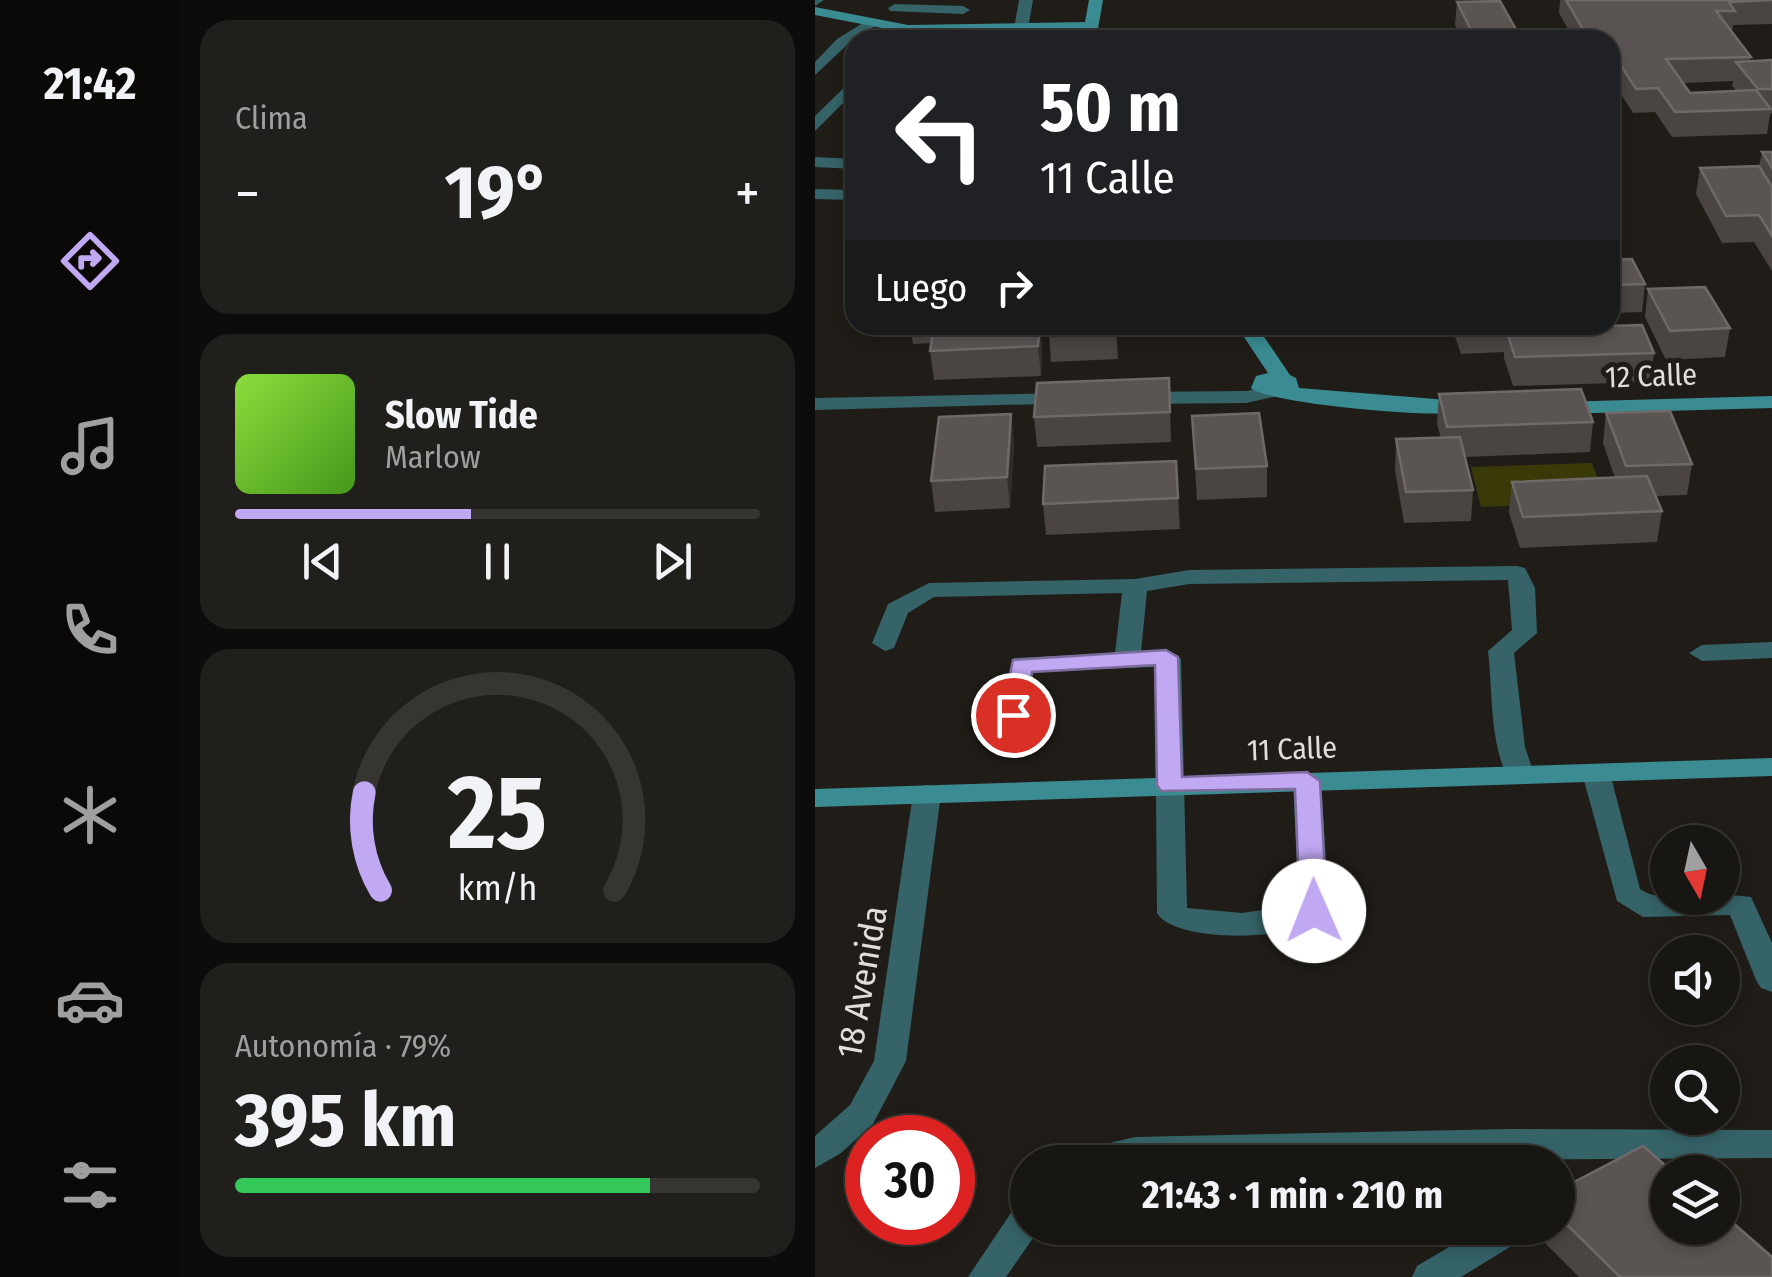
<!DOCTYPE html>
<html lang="es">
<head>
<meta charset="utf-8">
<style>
	:root { --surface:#181612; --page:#211f1b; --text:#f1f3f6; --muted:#9f9f9f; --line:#363532; --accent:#c1a8f3 }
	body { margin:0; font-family:"Fira Sans Condensed",sans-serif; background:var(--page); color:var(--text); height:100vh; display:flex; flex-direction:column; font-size:38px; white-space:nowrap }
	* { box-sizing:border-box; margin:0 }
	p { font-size:32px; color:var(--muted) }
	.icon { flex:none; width:55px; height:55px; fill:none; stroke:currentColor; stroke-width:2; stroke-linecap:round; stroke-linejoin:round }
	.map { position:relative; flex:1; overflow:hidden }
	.details { display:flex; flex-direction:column; gap:20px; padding:20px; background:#0d0c0a; width:635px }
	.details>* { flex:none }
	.guide { position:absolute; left:30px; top:30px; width:775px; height:305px; border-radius:30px; box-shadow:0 5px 15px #0003,0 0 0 2px var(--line); background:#202124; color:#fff; overflow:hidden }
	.needle { width:65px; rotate:171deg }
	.tools { position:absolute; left:835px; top:825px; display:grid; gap:20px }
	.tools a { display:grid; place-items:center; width:90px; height:90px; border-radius:50%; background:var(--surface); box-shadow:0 5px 15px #0003,0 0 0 2px var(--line); font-size:50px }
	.speed { position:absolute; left:30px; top:1115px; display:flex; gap:20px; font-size:50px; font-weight:700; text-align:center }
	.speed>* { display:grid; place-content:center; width:130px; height:130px; border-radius:50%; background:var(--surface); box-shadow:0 5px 15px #0003,0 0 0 2px var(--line); line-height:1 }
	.speed .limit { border:15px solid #d22; background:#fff; color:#111 }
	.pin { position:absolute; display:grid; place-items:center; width:85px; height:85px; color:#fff; margin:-42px; border:5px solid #fff; border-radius:50%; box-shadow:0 2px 10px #0007 }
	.me { position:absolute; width:110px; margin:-55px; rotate:359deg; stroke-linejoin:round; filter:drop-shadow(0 0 8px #0008) }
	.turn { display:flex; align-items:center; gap:35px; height:210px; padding:0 30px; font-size:45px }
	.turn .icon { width:130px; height:130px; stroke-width:2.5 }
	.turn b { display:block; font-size:70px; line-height:85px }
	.then { display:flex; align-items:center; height:95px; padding:0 30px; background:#0003; gap:20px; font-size:38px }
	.big { font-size:75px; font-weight:700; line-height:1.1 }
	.details .card { flex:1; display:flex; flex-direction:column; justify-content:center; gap:15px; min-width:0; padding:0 35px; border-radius:30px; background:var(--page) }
	.details .dial { align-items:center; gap:0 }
	.dial svg { height:260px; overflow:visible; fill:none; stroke:var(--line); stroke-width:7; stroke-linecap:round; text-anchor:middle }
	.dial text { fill:var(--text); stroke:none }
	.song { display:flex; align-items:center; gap:30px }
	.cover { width:120px; height:120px; border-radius:15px; background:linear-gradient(135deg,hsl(90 70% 55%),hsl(100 70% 35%)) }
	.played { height:10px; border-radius:5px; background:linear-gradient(90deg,var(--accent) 45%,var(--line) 45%) }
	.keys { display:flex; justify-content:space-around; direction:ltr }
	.heat { display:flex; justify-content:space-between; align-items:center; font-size:55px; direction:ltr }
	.charge { height:15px; border-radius:8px; background:linear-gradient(90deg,#34c759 79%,var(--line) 0) }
	.trip { position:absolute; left:195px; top:1145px; width:565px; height:100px; border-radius:50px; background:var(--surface); box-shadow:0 5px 15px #0003,0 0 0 2px var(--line); font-weight:700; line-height:100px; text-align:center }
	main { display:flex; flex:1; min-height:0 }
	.menu { display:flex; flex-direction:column; width:180px; justify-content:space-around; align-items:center; background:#0a0907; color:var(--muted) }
	.menu .icon { width:70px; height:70px }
	.menu .selected { color:var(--accent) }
	.menu b { font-size:45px; color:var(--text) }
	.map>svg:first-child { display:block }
	.green { fill:#393a08 }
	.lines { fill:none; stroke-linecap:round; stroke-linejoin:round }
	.street { fill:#356368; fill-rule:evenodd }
	.secondary { fill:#3b8b93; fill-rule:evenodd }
	.wall { fill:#4a4442; fill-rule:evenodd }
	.shaded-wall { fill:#332d2a }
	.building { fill:#5a5452; stroke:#6f6a68; stroke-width:2.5 }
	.route { fill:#c1a8f3; stroke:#7d6d9e; stroke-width:2.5 }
	.labels { text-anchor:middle; stroke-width:10; stroke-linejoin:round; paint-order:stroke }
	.street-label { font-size:30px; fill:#e0dedb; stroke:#201d18 }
	.near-street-label { font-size:35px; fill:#e0dedb; stroke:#201d18 }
</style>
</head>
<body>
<main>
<nav class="menu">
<b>21:42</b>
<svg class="icon selected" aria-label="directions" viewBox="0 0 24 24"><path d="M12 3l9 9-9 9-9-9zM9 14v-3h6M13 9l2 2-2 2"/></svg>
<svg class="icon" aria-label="music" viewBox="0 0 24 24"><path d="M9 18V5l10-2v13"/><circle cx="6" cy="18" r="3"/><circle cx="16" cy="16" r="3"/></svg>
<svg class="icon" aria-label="phone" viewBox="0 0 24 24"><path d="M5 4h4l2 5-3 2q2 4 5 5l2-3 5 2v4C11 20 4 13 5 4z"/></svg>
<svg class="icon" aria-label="climate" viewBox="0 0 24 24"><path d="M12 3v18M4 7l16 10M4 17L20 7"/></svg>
<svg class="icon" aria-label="car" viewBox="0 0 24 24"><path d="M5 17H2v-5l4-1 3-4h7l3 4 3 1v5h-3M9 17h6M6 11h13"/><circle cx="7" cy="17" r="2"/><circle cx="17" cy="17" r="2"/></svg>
<svg class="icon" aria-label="filters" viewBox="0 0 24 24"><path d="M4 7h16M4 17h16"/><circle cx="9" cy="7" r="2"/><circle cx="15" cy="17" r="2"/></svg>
</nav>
<section class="details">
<div class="card"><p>Clima</p>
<div class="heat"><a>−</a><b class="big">19°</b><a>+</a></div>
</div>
<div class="card">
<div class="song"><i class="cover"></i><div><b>Slow Tide</b><p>Marlow</p></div></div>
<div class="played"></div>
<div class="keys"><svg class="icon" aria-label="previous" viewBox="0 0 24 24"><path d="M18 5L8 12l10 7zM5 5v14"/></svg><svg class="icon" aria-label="pause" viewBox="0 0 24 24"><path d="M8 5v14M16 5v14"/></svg><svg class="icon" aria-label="next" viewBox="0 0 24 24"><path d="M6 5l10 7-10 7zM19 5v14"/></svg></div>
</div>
<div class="card dial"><svg viewBox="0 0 100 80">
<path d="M14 69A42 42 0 1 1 86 69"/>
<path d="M14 69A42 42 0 0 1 9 39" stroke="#c1a8f3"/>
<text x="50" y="56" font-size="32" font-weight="700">25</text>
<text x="50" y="72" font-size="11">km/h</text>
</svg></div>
<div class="card"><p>Autonomía · 79%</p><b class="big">395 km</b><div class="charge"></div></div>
</section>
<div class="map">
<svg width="957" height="1277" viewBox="0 0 957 1277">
	<rect width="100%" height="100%" fill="#201d18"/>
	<path class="green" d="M 777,463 L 791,502 L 666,507 L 656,467 Z"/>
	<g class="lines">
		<path class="street" d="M 0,0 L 9,0 L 0,6 Z
			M 204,0 L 218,0 L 211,40 L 197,40 Z
			M 80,4 L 148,6 L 155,10 L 148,14 L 75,11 L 73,8 Z
			M 51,21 L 63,24 L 32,45 L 0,75 L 0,62 L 22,39 Z
			M 88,26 L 100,29 L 89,40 L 73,40 Z
			M 40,77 L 40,91 L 0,131 L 0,116 Z
			M 0,157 L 40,159 L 40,169 L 0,167 Z
			M 0,189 L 40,190 L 40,200 L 0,199 Z
			M 456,386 L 463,388 L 466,392 L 463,396 L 431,403 L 320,404 L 310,398 L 320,392 L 431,391 Z
			M 255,393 L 262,395 L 265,399 L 262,403 L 0,410 L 0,398 Z
			M 702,566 L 710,568 L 720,588 L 722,633 L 699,653 L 710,747 L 720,777 L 716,783 L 696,783 C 674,747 678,692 673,651 L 697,630 L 693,580 L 374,584 L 332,591 L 326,652 L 353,651 L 366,659 L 372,908 L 427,913 L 484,905 L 478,781 L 482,775 L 502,775 L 506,781 L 514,911 C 496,942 360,945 342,913 L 340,667 L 219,671 L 207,721 L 198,723 L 185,715 L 199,658 L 300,653 L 307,593 L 119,597 L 93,613 L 79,648 L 70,651 L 57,643 L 73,604 L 114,583 L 320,579 L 374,570 Z
			M 957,642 L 957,658 L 887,661 L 874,653 L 887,645 Z
			M 781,764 L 791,767 L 795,773 L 825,889 C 843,902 883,898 908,898 L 908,894 L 936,897 L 957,943 L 957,992 L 946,988 L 941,980 L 915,915 L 828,917 L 802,901 L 767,773 L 771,767 Z
			M 112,785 L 122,787 L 126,794 L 91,1061 L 58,1124 L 26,1153 L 0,1168 L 0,1136 L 35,1105 L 59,1061 L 98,794 L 102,787 Z
			M 694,1129 L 957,1130 L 957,1158 L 252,1162 L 257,1152 L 320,1137 Z
			M 212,1203 L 212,1228 L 225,1228 L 191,1277 L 153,1277 L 200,1207 Z
			M 666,1228 L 713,1228 L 708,1239 L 646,1277 L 597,1277 L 602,1266 Z"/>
		<path class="secondary" d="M 274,0 L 288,0 L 281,40 L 267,40 L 269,30 L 93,33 L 0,15 L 0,7 L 93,25 L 270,22 Z
			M 421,325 L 441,325 L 475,375 L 481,378 L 484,388 L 657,402 L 667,408 C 652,423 452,404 436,388 L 441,376 L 453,373 Z
			M 957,396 L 957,408 L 742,414 L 732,408 L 742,402 Z
			M 957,758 L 957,776 L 0,807 L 0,789 Z"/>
	</g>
	<path class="wall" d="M 745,0 L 957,0 L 957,24 L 918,25 L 917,32 L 936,57 L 935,61 L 957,60 L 957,113 L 955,114 L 952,134 L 857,137 L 840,112 L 818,113 L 795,77 L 795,40 L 759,40 L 744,13 ZM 918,81 L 917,86 L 922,91 L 875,93 L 868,83 Z
		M 642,2 L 707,40 L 648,40 L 640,25 Z
		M 947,152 L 957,152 L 957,271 L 939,242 L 907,243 L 881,194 L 885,168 L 944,167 Z
		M 795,260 L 830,284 L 827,312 L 795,313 Z
		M 833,289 L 915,328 L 910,357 L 851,360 L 830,317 Z
		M 95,325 L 225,325 L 227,348 L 226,376 L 119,380 L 115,351 L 117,343 L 98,344 Z
		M 301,325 L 303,359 L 236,362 L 234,333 Z
		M 636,325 L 702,325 L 702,329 L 839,353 L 835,382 L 698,386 L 689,358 L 689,352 L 646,354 Z
		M 354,378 L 356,442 L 222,447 L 219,417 Z
		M 624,394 L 778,422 L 775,452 L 650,457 L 658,490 L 656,521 L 589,523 L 580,470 L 581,439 L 626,438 L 622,424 Z
		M 791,413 L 877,464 L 872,495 L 840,496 L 847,511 L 842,542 L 705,548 L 694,513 L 697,482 L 800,478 L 788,443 Z
		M 196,414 L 199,444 L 195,508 L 120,512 L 116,481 Z
		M 377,416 L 452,466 L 452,497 L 382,500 Z
		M 361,461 L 365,529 L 231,535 L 228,504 Z
		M 742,1191 L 957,1277 L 764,1277 L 722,1235 L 723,1228 L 742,1228 Z"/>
	<path class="shaded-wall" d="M 225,325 L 227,348 L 226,376 L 223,346 Z
		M 196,414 L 199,444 L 195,508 L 192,477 Z"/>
	<path class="building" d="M 751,0 L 957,0 L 914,2 L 920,11 L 901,11 L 936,57 L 851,59 L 875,93 L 941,90 L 956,109 L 860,112 L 843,88 L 821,89 L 798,53 L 795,53 L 795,40 L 774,40 Z
		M 685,1 L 707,40 L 682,40 L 679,32 L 657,32 L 642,2 Z
		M 957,60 L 957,89 L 943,89 L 921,62 Z
		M 947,152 L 957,152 L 957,168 Z
		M 944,166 L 957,187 L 957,236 L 944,215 L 911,216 L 885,168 Z
		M 817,259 L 830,284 L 795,285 L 795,260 Z
		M 890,287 L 915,328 L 855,331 L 833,289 Z
		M 119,325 L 225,325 L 223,346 L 115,351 Z
		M 234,325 L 301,325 L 301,330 L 234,333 Z
		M 827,325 L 839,353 L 700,357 L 691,329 Z
		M 354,378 L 355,412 L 219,417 L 222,383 Z
		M 766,389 L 778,422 L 632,427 L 624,394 Z
		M 855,411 L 877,464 L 811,466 L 791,413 Z
		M 444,413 L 452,466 L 381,469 L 377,416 Z
		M 196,414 L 192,477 L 116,481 L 124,417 Z
		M 645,437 L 658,490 L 591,492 L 581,439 Z
		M 361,461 L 363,498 L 228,504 L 230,466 Z
		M 832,476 L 847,511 L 708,517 L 697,482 Z
		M 828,1146 L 858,1172 L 852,1172 L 852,1228 L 908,1228 L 908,1214 L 957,1257 L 957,1277 L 805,1277 L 742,1215 L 742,1191 Z"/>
	<path class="route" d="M 351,650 L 363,657 L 367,777 L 492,772 L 505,781 L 512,911 L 508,918 L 489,918 L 485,911 L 480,789 L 346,791 L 342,785 L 340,665 L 217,672 L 207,721 L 190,721 L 186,715 L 198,660 Z"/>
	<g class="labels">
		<g class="street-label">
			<text transform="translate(836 376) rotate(-2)" y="10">12 Calle</text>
			<text transform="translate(477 749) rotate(-2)" y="10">11 Calle</text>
		</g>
		<g class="near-street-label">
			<text transform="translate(47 982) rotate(-80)" y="12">18 Avenida</text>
		</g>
	</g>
</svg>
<div class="tools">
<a><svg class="needle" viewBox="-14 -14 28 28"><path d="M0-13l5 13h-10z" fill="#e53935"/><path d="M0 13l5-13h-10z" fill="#9f9f9f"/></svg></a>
<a><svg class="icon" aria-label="sound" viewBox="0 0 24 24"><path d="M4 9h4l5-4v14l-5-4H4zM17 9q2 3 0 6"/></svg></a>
<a><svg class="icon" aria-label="search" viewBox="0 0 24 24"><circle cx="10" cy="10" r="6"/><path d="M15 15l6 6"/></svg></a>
<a><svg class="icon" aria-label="layers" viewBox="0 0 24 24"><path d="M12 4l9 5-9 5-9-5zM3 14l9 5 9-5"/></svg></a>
</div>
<div class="speed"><div class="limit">30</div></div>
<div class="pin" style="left:198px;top:715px;background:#d93025"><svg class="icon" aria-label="arrive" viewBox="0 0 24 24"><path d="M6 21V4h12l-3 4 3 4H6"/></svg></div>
<svg class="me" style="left:499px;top:911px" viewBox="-20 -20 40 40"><circle r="19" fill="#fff"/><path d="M0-13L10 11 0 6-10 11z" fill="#c1a8f3"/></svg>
<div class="trip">21:43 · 1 min · 210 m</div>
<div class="guide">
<div class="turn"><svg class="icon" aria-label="left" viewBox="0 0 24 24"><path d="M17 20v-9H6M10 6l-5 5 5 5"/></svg><div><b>50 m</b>11 Calle</div></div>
<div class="then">Luego<svg class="icon" aria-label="right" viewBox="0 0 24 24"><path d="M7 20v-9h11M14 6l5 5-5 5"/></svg></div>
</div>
</div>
</main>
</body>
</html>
